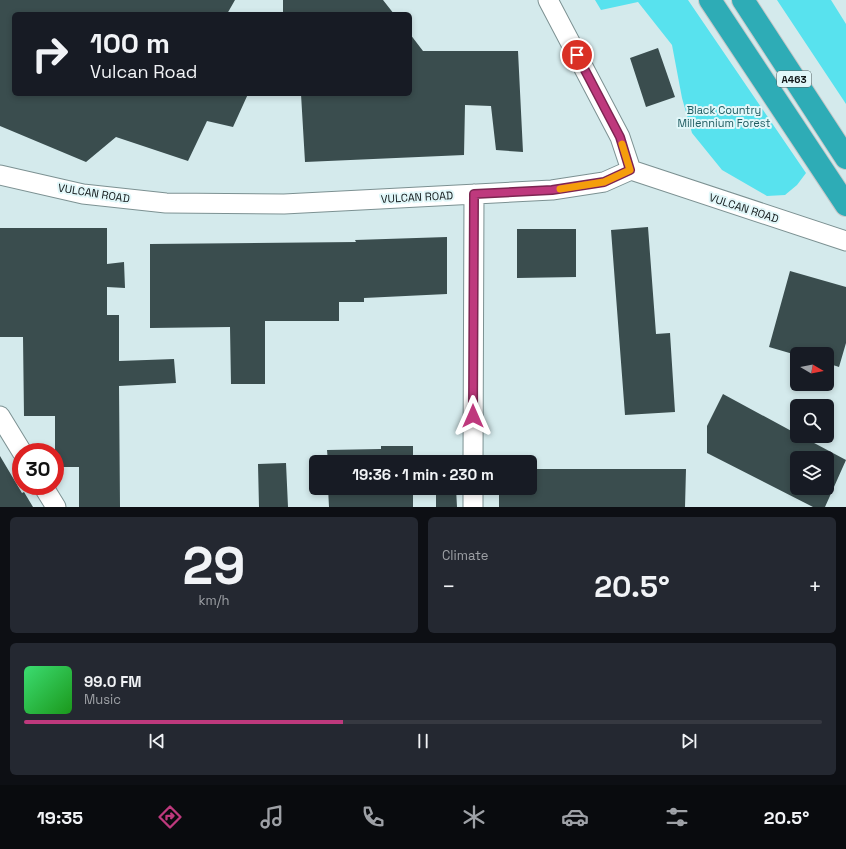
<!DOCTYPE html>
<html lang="en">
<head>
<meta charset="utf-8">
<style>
	:root { --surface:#171b24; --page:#242831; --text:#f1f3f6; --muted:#9ea1a6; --line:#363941; --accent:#be397d }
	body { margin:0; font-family:"Space Grotesk",sans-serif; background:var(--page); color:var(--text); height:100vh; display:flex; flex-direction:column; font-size:15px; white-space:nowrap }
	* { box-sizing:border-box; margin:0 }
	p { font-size:13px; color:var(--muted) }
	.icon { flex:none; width:22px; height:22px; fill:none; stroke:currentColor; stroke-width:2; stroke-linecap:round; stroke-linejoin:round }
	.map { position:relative; height:507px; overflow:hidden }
	.details { display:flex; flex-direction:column; gap:10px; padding:10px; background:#0d0f14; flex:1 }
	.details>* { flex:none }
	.hud { position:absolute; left:12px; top:12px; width:400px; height:84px; border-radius:6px; box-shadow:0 2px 6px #0003; background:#171b24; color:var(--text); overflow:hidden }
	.needle { width:26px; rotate:100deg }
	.controls { position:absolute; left:790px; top:347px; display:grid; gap:8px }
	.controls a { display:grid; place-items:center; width:44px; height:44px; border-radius:6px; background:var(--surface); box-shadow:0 2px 6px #0003; font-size:20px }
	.speed { position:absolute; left:12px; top:443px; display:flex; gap:8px; font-size:20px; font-weight:700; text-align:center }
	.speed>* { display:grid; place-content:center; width:52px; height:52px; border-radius:50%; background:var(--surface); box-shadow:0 2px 6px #0003; line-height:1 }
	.speed .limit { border:6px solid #d22; background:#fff; color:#111 }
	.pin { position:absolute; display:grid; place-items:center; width:34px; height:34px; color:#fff; margin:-17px; border:2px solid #fff; border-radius:50%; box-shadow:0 1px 4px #0007 }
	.me { position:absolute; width:44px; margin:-22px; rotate:0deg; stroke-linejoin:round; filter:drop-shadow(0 0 3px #0008) }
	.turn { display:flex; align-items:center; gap:14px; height:84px; padding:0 12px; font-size:18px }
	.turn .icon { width:52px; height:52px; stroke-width:2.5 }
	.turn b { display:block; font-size:28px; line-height:34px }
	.big { font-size:30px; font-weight:700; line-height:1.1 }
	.details .card { flex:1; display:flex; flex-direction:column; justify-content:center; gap:6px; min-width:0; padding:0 14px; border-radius:6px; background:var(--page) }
	.details .dial { align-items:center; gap:0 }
	.dial b { font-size:52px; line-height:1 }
	.song { display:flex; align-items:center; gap:12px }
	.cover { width:48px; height:48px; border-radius:6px; background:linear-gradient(135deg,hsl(140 70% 55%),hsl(120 70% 35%)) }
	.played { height:4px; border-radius:2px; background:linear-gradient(90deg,var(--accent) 40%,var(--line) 40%) }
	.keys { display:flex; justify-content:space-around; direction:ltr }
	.heat { display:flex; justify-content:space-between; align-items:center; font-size:22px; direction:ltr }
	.details .tiles { flex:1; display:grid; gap:10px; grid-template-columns:1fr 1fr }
	.card:last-child { grid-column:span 2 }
	.trip { position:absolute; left:309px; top:455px; width:228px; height:40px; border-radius:6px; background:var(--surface); box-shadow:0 2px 6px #0003; font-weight:700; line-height:40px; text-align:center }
	.tabs { display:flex; height:64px; justify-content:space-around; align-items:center; background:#090b0e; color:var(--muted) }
	.tabs .icon { width:28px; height:28px }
	.tabs .on { color:var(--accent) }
	.tabs b { font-size:18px; color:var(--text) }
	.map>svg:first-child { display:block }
	.green { fill:#58e2ee }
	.building { fill:#3a4d4e; fill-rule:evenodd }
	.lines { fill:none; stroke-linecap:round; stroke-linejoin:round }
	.minor-casing { stroke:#7c9192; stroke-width:21 }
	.highway-casing { stroke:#c6c7c8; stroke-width:24 }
	.minor { stroke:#fff; stroke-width:19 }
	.highway { stroke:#2eacb6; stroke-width:22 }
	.route-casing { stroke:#7c2551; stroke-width:10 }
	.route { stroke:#be397d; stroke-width:7 }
	.slow { stroke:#f59e0b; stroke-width:7 }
	.labels { text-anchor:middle; stroke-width:4; stroke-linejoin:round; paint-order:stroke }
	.shield { fill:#e1f7f9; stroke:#4f5a5c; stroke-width:1 }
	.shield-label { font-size:10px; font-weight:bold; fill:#101718 }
	.park-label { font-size:11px; fill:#215d62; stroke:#e1f7f9 }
	.street-label { font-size:11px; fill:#101718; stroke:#e1f7f9 }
</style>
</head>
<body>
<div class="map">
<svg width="846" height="507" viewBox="0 0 846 507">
	<rect width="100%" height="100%" fill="#d4eaec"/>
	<path class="green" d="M 595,0 L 688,0 L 806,173 L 797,185 L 785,195 L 767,196 L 722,170 L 692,133 L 682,98 L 672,45 L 638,2 L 601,10 Z
		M 777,0 L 831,0 L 846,24 L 846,104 Z"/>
	<path class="building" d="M 0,0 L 235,0 L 227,14 L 14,14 L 14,94 L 248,94 L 233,127 L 207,121 L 188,161 L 116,137 L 86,162 L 0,126 Z
		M 283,0 L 383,0 L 394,14 L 283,14 Z
		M 410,34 L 423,51 L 518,51 L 523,152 L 496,150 L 491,106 L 465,105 L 464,155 L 305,162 L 301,94 L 410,94 Z
		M 658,48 L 675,97 L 646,107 L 630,58 Z
		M 648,227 L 656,334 L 670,333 L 675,412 L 625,415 L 611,230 Z
		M 0,228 L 107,228 L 107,264 L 124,262 L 125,288 L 107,287 L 107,315 L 119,315 L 119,361 L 174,359 L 176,383 L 119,386 L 120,507 L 79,507 L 79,467 L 55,467 L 55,416 L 24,416 L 23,337 L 0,337 Z
		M 517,229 L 576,229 L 576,277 L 517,278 Z
		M 447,237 L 447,294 L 364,298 L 364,302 L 339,302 L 339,321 L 265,321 L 265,384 L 231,384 L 230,327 L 150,328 L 150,244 L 356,242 L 355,240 Z
		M 790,271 L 846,287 L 846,343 L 839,367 L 827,363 L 827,354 L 793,354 L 769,347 Z
		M 723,394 L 797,434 L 797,436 L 801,436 L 846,460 L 825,507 L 813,507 L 707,453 L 707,426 ZM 797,458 L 827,458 L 827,488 L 797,488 Z
		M 381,446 L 413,446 L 413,462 L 328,462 L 327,450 L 381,449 Z
		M 0,456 L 22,493 L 24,492 L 33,507 L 0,507 Z
		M 286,463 L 288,507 L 259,507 L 258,464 Z
		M 530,469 L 686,469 L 685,507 L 499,507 L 499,488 L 530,488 Z
		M 328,488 L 413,488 L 413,507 L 329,507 Z
		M 436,488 L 456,488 L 457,507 L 436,507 Z"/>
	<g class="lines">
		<g class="minor-casing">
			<path id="minor" d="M 548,0 L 620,137 L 631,170
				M 0,175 L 83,194 L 166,203 L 284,204 L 552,190 L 604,182 L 631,170 L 846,241
				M 0,416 L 22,452
				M 473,462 L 474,194
				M 43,486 L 56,507
				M 473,507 L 473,488"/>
		</g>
		<g class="highway-casing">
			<path id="highway" d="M 710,0 L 846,205
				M 743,0 L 846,158"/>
		</g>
		<use href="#minor" class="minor"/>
		<use href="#highway" class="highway"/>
	</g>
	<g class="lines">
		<g class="route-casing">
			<path id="route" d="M 473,416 L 474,194 L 552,190 L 604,182 L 630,170 L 620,137 L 577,55"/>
		</g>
		<use href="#route" class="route"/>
		<path class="slow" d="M 560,189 L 604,182 L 630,170 L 622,144"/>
	</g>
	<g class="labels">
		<rect class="shield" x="777" y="71" width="34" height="16" rx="3"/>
		<g class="shield-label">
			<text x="794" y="83">A463</text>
		</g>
		<g class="park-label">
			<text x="724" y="114">Black Country<tspan x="724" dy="13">Millennium Forest</tspan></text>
		</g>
		<g class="street-label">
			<text transform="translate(94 193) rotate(9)" y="4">VULCAN ROAD</text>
			<text transform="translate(417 197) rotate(-3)" y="4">VULCAN ROAD</text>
			<text transform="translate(744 208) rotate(18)" y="4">VULCAN ROAD</text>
		</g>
	</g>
</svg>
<div class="controls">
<a><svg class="needle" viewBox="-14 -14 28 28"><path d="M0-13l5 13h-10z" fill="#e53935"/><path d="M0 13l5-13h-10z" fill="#9ea1a6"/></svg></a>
<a><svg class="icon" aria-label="search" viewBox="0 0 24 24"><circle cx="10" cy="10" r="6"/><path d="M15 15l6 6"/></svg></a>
<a><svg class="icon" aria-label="layers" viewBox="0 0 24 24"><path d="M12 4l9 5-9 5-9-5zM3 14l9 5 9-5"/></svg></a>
</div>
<div class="speed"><div class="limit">30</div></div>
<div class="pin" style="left:577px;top:55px;background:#d93025"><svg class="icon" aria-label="arrive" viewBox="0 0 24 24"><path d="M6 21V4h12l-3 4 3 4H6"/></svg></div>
<svg class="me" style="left:473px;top:416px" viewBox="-20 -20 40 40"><path d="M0-17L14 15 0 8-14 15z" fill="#be397d" stroke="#fff" stroke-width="4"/></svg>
<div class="trip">19:36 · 1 min · 230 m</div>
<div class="hud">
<div class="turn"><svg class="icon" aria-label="right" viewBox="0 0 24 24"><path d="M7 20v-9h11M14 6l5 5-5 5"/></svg><div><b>100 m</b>Vulcan Road</div></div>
</div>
</div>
<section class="details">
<div class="tiles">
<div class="card dial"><b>29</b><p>km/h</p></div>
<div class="card"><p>Climate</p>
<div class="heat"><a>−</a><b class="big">20.5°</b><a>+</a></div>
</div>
<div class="card">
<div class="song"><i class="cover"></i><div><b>99.0 FM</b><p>Music</p></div></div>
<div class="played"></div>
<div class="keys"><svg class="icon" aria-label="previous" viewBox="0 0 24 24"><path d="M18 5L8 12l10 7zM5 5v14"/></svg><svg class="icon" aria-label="pause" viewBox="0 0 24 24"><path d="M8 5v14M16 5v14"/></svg><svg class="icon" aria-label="next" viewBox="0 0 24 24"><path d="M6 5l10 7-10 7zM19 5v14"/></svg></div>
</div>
</div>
</section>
<nav class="tabs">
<b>19:35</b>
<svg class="icon on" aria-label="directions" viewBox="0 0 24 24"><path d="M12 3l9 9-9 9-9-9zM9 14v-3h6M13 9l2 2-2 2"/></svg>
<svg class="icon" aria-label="music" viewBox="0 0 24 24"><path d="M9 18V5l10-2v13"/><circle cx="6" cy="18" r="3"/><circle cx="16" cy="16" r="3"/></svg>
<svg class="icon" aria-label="phone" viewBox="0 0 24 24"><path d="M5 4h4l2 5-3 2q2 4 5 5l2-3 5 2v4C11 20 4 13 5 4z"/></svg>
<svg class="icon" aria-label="climate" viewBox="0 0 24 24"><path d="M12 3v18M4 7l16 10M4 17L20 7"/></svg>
<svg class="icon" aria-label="car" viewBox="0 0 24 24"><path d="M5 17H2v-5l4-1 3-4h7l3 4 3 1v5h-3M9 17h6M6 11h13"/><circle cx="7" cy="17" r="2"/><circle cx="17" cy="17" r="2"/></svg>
<svg class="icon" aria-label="filters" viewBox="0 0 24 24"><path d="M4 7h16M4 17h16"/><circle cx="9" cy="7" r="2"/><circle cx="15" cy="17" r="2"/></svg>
<b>20.5°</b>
</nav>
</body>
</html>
